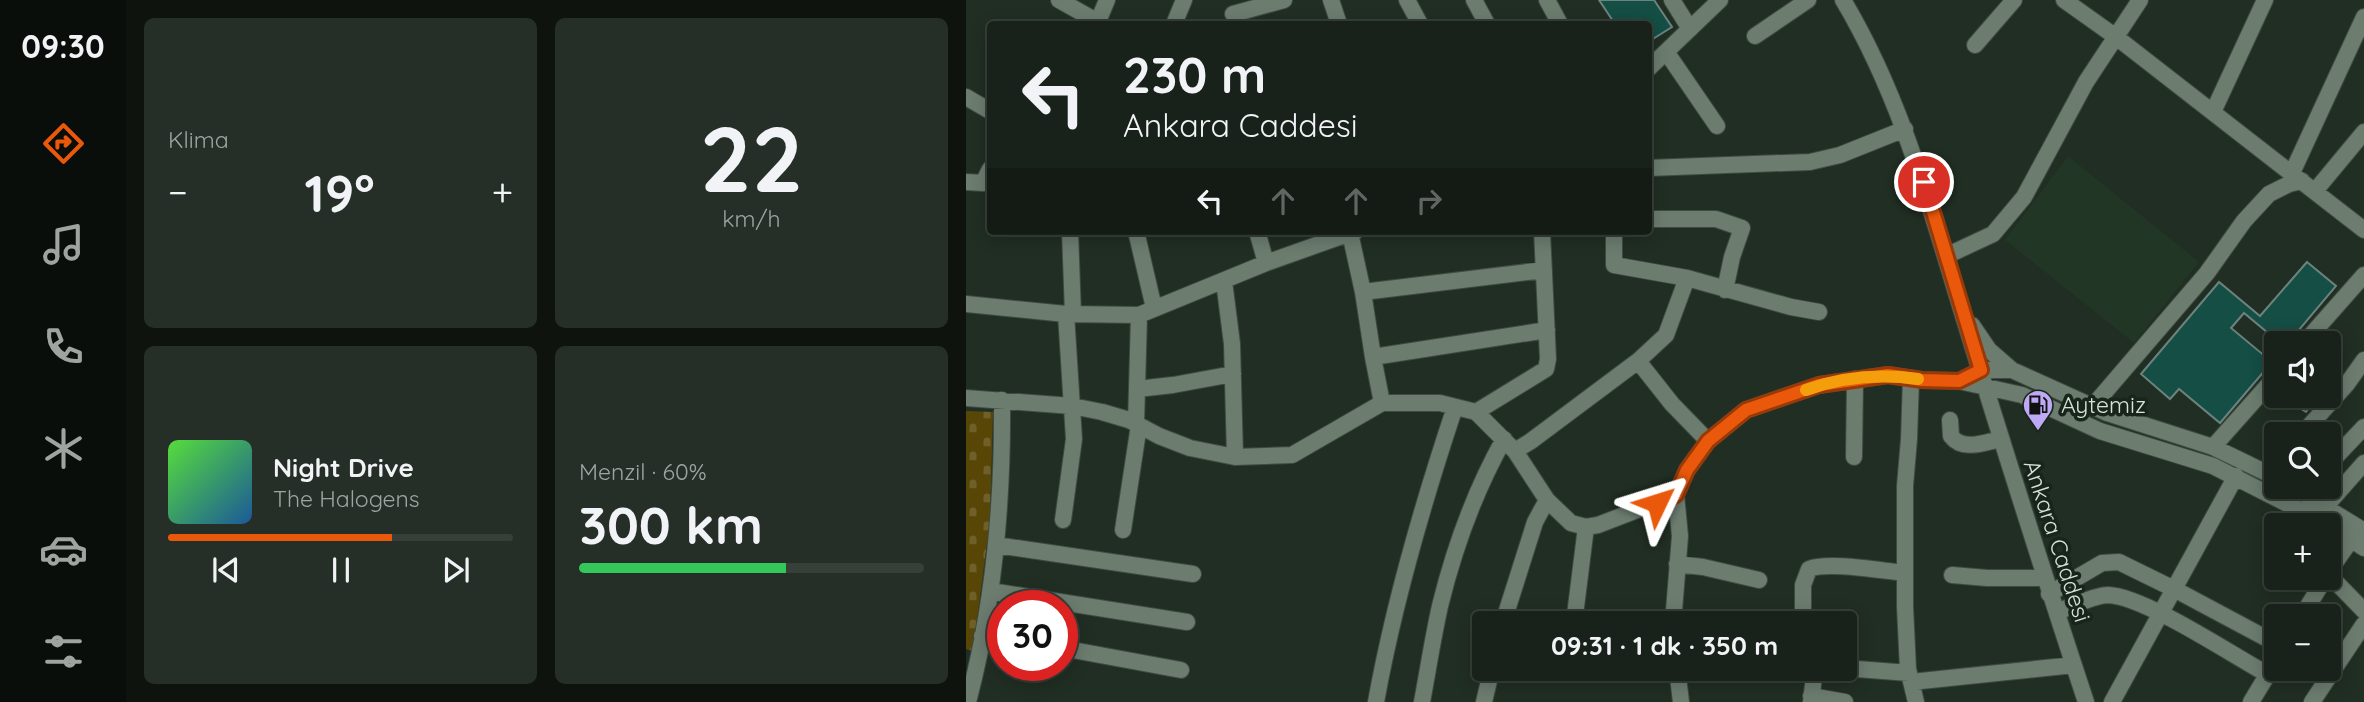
<!DOCTYPE html>
<html lang="tr">
<head>
<meta charset="utf-8">
<style>
	:root { --surface:#19221a; --page:#262f27; --text:#f1f3f6; --muted:#9fa4a2; --line:#373f39; --accent:#ea580c }
	body { margin:0; font-family:Quicksand,sans-serif; background:var(--page); color:var(--text); height:100vh; display:flex; flex-direction:column; font-size:26px; white-space:nowrap }
	* { box-sizing:border-box; margin:0 }
	p { font-size:23px; color:var(--muted) }
	.icon { flex:none; width:38px; height:38px; fill:none; stroke:currentColor; stroke-width:2; stroke-linecap:round; stroke-linejoin:round }
	.map { position:relative; flex:1; overflow:hidden }
	.drawer { display:flex; flex-direction:column; gap:18px; padding:18px; background:#0e130e; width:840px }
	.drawer>* { flex:none }
	.hud { position:absolute; left:21px; top:21px; width:665px; height:214px; border-radius:7px; box-shadow:0 4px 18px #0003,0 0 0 2px var(--line); background:#19221a; color:var(--text); overflow:hidden }
	.controls { position:absolute; left:1298px; top:331px; display:grid; gap:14px }
	.controls a { display:grid; place-items:center; width:77px; height:77px; border-radius:7px; background:var(--surface); box-shadow:0 4px 18px #0003,0 0 0 2px var(--line); font-size:35px }
	.speed { position:absolute; left:21px; top:590px; display:flex; gap:14px; font-size:35px; font-weight:700; text-align:center }
	.speed>* { display:grid; place-content:center; width:91px; height:91px; border-radius:50%; background:var(--surface); box-shadow:0 4px 18px #0003,0 0 0 2px var(--line); line-height:1 }
	.speed .limit { border:10px solid #d22; background:#fff; color:#111 }
	.pin { position:absolute; display:grid; place-items:center; width:60px; height:60px; color:#fff; margin:-30px; border:4px solid #fff; border-radius:50%; box-shadow:0 2px 7px #0007 }
	.me { position:absolute; width:77px; margin:-38px; rotate:49deg; stroke-linejoin:round; filter:drop-shadow(0 0 5px #0008) }
	.turn { display:flex; align-items:center; gap:24px; height:147px; padding:0 21px; font-size:32px }
	.turn .icon { width:91px; height:91px; stroke-width:2.5 }
	.turn b { display:block; font-size:49px; line-height:60px }
	.lanes { display:flex; align-items:center; height:66px; padding:0 21px; background:#0003; justify-content:center; gap:35px; direction:ltr }
	.lanes .off { opacity:.35 }
	.big { font-size:52px; font-weight:700; line-height:1.1 }
	.drawer .card { flex:1; display:flex; flex-direction:column; justify-content:center; gap:10px; min-width:0; padding:0 24px; border-radius:10px; background:var(--page) }
	.drawer .dial { align-items:center; gap:0 }
	.dial b { font-size:91px; line-height:1 }
	.song { display:flex; align-items:center; gap:21px }
	.cover { width:84px; height:84px; border-radius:10px; background:linear-gradient(135deg,hsl(110 70% 55%),hsl(210 70% 35%)) }
	.played { height:7px; border-radius:4px; background:linear-gradient(90deg,var(--accent) 65%,var(--line) 65%) }
	.keys { display:flex; justify-content:space-around; direction:ltr }
	.heat { display:flex; justify-content:space-between; align-items:center; font-size:38px; direction:ltr }
	.charge { height:10px; border-radius:5px; background:linear-gradient(90deg,#34c759 60%,var(--line) 0) }
	.drawer .tiles { flex:1; display:grid; gap:18px; grid-template-columns:repeat(2,1fr) }
	.trip { position:absolute; left:506px; top:611px; width:385px; height:70px; border-radius:7px; background:var(--surface); box-shadow:0 4px 18px #0003,0 0 0 2px var(--line); font-weight:700; line-height:70px; text-align:center }
	main { display:flex; flex:1; min-height:0 }
	.tabs { display:flex; flex-direction:column; width:126px; justify-content:space-around; align-items:center; background:#0a0e0a; color:var(--muted) }
	.tabs .icon { width:49px; height:49px }
	.tabs .current { color:var(--accent) }
	.tabs b { font-size:32px; color:var(--text) }
	.map>svg:first-child { display:block }
	.built { fill:#223626 }
	.cemetery { fill:url(#cemetery-stones) }
	.building { fill:#144e44; stroke:#6b827d; stroke-width:2 }
	.lines { fill:none; stroke-linecap:round; stroke-linejoin:round }
	.minor-casing { stroke:#3f4b42; stroke-width:18 }
	.minor { stroke:#6c7c6f; stroke-width:16 }
	.route-casing { stroke:#983908; stroke-width:18 }
	.route { stroke:#ea580c; stroke-width:12 }
	.slow { stroke:#f59e0b; stroke-width:12 }
	.labels { text-anchor:middle; stroke-width:7; stroke-linejoin:round; paint-order:stroke }
	.poi-label { font-size:23px; fill:#d8e1da; stroke:#17251a; text-anchor:start }
	.street-label { font-size:23px; fill:#d8e1da; stroke:#17251a }
</style>
</head>
<body>
<main>
<nav class="tabs">
<b>09:30</b>
<svg class="icon current" aria-label="directions" viewBox="0 0 24 24"><path d="M12 3l9 9-9 9-9-9zM9 14v-3h6M13 9l2 2-2 2"/></svg>
<svg class="icon" aria-label="music" viewBox="0 0 24 24"><path d="M9 18V5l10-2v13"/><circle cx="6" cy="18" r="3"/><circle cx="16" cy="16" r="3"/></svg>
<svg class="icon" aria-label="phone" viewBox="0 0 24 24"><path d="M5 4h4l2 5-3 2q2 4 5 5l2-3 5 2v4C11 20 4 13 5 4z"/></svg>
<svg class="icon" aria-label="climate" viewBox="0 0 24 24"><path d="M12 3v18M4 7l16 10M4 17L20 7"/></svg>
<svg class="icon" aria-label="car" viewBox="0 0 24 24"><path d="M5 17H2v-5l4-1 3-4h7l3 4 3 1v5h-3M9 17h6M6 11h13"/><circle cx="7" cy="17" r="2"/><circle cx="17" cy="17" r="2"/></svg>
<svg class="icon" aria-label="filters" viewBox="0 0 24 24"><path d="M4 7h16M4 17h16"/><circle cx="9" cy="7" r="2"/><circle cx="15" cy="17" r="2"/></svg>
</nav>
<section class="drawer">
<div class="tiles">
<div class="card"><p>Klima</p>
<div class="heat"><a>−</a><b class="big">19°</b><a>+</a></div>
</div>
<div class="card dial"><b>22</b><p>km/h</p></div>
<div class="card">
<div class="song"><i class="cover"></i><div><b>Night Drive</b><p>The Halogens</p></div></div>
<div class="played"></div>
<div class="keys"><svg class="icon" aria-label="previous" viewBox="0 0 24 24"><path d="M18 5L8 12l10 7zM5 5v14"/></svg><svg class="icon" aria-label="pause" viewBox="0 0 24 24"><path d="M8 5v14M16 5v14"/></svg><svg class="icon" aria-label="next" viewBox="0 0 24 24"><path d="M6 5l10 7-10 7zM19 5v14"/></svg></div>
</div>
<div class="card"><p>Menzil · 60%</p><b class="big">300 km</b><div class="charge"></div></div>
</div>
</section>
<div class="map">
<svg width="1398" height="702" viewBox="0 0 1398 702">
	<defs>
		<pattern id="cemetery-stones" width="16" height="16" patternUnits="userSpaceOnUse" patternTransform="scale(1.75)"><rect width="16" height="16" fill="#584607"/><path d="M2 7V4a2 2 0 0 1 4 0v3zM10 15v-3a2 2 0 0 1 4 0v3z" fill="#6f602b"/></pattern>
	</defs>
	<rect width="100%" height="100%" fill="#212e23"/>
	<path class="built" d="M 1102,156 L 1233,262 L 1168,343 L 1039,240 Z"/>
	<path class="cemetery" d="M 0,411 L 27,412 L 24,520 L 7,651 L 0,649 Z"/>
	<path class="building" d="M 633,0 L 688,0 L 706,27 L 682,42 L 682,24 L 649,24 Z
		M 1341,262 L 1370,286 L 1322,343 L 1314,343 L 1278,313 L 1265,328 L 1306,362 L 1254,423 L 1213,389 L 1204,399 L 1175,374 L 1253,282 L 1294,316 Z
		M 1314,396 L 1351,396 L 1340,412 Z"/>
	<g class="lines">
		<g class="minor-casing">
			<path id="minor" d="M 93,0 L 132,22
				M 365,0 L 373,24
				M 441,0 L 454,24
				M 508,0 L 521,24
				M 581,0 L 594,24
				M 706,0 L 724,29
				M 877,0 C 935,97 963,204 996,312 C 1036,442 1077,572 1120,702
				M 1098,0 L 1150,37 L 1398,230
				M 267,14 L 318,0
				M 131,24 L 141,0
				M 208,24 L 218,0
				M 789,36 L 842,0
				M 1009,45 L 1048,0
				M 701,53 L 751,126
				M 682,69 L 754,0
				M 0,97 L 24,111
				M 1247,112 L 1299,0
				M 682,168 L 844,162 L 874,155 L 939,129
				M 1326,173 L 1398,17
				M 0,182 L 17,183 L 24,169
				M 1349,191 L 1398,132
				M 682,219 L 750,219 L 776,228 L 766,257 L 759,290
				M 104,231 L 107,314
				M 170,231 L 188,308
				M 291,231 L 300,263
				M 648,231 L 648,265 L 721,278
				M 384,233 L 397,292 L 407,357
				M 980,256 L 1027,234 L 1058,197 L 1120,82 L 1174,0
				M 258,281 L 266,344 L 269,457
				M 397,292 L 578,270
				M 0,304 L 100,314 L 173,315 L 300,263 L 390,231
				M 1006,325 L 1023,350 L 1046,370
				M 1338,343 L 1398,275
				M 672,361 L 700,335 L 721,278 L 825,307 L 853,312
				M 1007,374 L 1015,370 L 1046,370 L 1141,413 L 1247,447 L 1311,478
				M 945,378 L 943,439 L 939,486 L 939,607 L 942,669 L 950,702
				M 171,389 L 207,385 L 267,374
				M 0,398 L 106,406 L 136,412 L 163,420 L 193,436 L 224,448 L 269,457 L 326,455 L 416,403 L 474,403 L 510,412 L 549,451 L 581,500 L 605,523 L 620,527 L 632,525 L 710,495 L 721,470 L 742,441 L 780,410 L 853,385 L 922,375 L 955,380 L 993,381 L 1056,395 L 1134,431 L 1247,466 L 1363,525
				M 416,403 L 407,357 L 581,330
				M 1126,407 L 1241,273 L 1278,221 L 1303,194 L 1323,184 L 1336,181
				M 510,412 L 580,369 L 582,359 L 576,231
				M 984,420 L 985,436 C 997,452 1019,442 1035,439
				M 170,424 L 173,315
				M 1336,434 L 1381,384 L 1398,360
				M 1247,447 L 1311,375
				M 549,451 L 565,441 L 672,361 L 706,404 L 742,441
				M 888,457 L 889,379
				M 1363,464 L 1398,427
				M 1325,486 L 1398,531
				M 1360,506 L 1398,463
				M 97,520 L 108,439 L 100,314
				M 1363,525 L 1398,548
				M 157,530 L 173,425
				M 30,545 L 227,574
				M 711,564 L 737,567 L 793,580
				M 1363,571 L 1385,540
				M 986,575 L 1021,578 L 1078,578
				M 1363,575 L 1398,611
				M 25,591 L 221,622
				M 1083,594 L 1136,563 L 1153,562 L 1208,589 L 1311,644
				M 1091,612 C 1104,607 1129,595 1142,595 C 1178,596 1266,655 1301,674
				M 1336,616 L 1359,578
				M 537,623 L 569,522 L 581,500
				M 608,623 L 620,527
				M 707,623 L 714,536 L 710,495
				M 837,623 L 837,585 L 843,569 C 862,561 916,571 939,573
				M 16,636 L 37,639
				M 96,648 L 215,670
				M 711,668 L 715,702
				M 878,668 L 943,673
				M 945,682 L 1108,665
				M 845,696 L 879,702
				M 2,702 C 28,604 37,502 36,400
				M 410,702 C 428,602 457,503 489,407
				M 456,702 C 462,670 467,637 474,606 C 488,549 510,489 538,439
				M 518,702 L 526,668
				M 845,702 L 849,668
				M 1146,702 L 1270,476
				M 1285,702 L 1311,659
				M 1346,702 L 1398,624"/>
		</g>
		<use href="#minor" class="minor"/>
	</g>
	<g class="lines">
		<g class="route-casing">
			<path id="route" d="M 691,503 L 710,495 L 721,470 L 742,441 L 780,410 L 853,385 L 922,375 L 956,380 L 993,381 L 1015,370 L 958,182"/>
		</g>
		<use href="#route" class="route"/>
		<path class="slow" d="M 840,390 C 876,377 915,374 952,379"/>
	</g>
	<defs>
		<g id="fuel-pin" transform="scale(1.575)"><path d="M0 17L-7.5 6A9.5 9.5 0 1 1 7.5 6Z" fill="#bea9f5" stroke="#17251a"/><path d="M-5.5-6h7V0h2V4h1.3V-2.5L3-4.5l.8-.8L6-3V5H2.5V1h-1V6h-7ZM-4.2-4.7v3.2H.2V-4.7Z" fill="#111"/></g>
	</defs>
	<g fill-rule="evenodd">
		<use href="#fuel-pin" x="1072" y="405"/>
	</g>
	<g class="labels">
		<g class="poi-label">
			<text x="1095" y="413">Aytemiz</text>
		</g>
		<g class="street-label">
			<text transform="translate(1091 541) rotate(72)" y="8">Ankara Caddesi</text>
		</g>
	</g>
</svg>
<div class="controls">
<a><svg class="icon" aria-label="sound" viewBox="0 0 24 24"><path d="M4 9h4l5-4v14l-5-4H4zM17 9q2 3 0 6"/></svg></a>
<a><svg class="icon" aria-label="search" viewBox="0 0 24 24"><circle cx="10" cy="10" r="6"/><path d="M15 15l6 6"/></svg></a>
<a>+</a>
<a>−</a>
</div>
<div class="speed"><div class="limit">30</div></div>
<div class="pin" style="left:958px;top:182px;background:#d93025"><svg class="icon" aria-label="arrive" viewBox="0 0 24 24"><path d="M6 21V4h12l-3 4 3 4H6"/></svg></div>
<svg class="me" style="left:691px;top:503px" viewBox="-20 -20 40 40"><path d="M0-17L14 15 0 8-14 15z" fill="#ea580c" stroke="#fff" stroke-width="4"/></svg>
<div class="trip">09:31 · 1 dk · 350 m</div>
<div class="hud">
<div class="turn"><svg class="icon" aria-label="left" viewBox="0 0 24 24"><path d="M17 20v-9H6M10 6l-5 5 5 5"/></svg><div><b>230 m</b>Ankara Caddesi</div></div>
<div class="lanes"><svg class="icon" aria-label="left" viewBox="0 0 24 24"><path d="M17 20v-9H6M10 6l-5 5 5 5"/></svg><svg class="icon off" aria-label="ahead" viewBox="0 0 24 24"><path d="M12 20V5M6 11l6-6 6 6"/></svg><svg class="icon off" aria-label="ahead" viewBox="0 0 24 24"><path d="M12 20V5M6 11l6-6 6 6"/></svg><svg class="icon off" aria-label="right" viewBox="0 0 24 24"><path d="M7 20v-9h11M14 6l5 5-5 5"/></svg></div>
</div>
</div>
</main>
</body>
</html>
